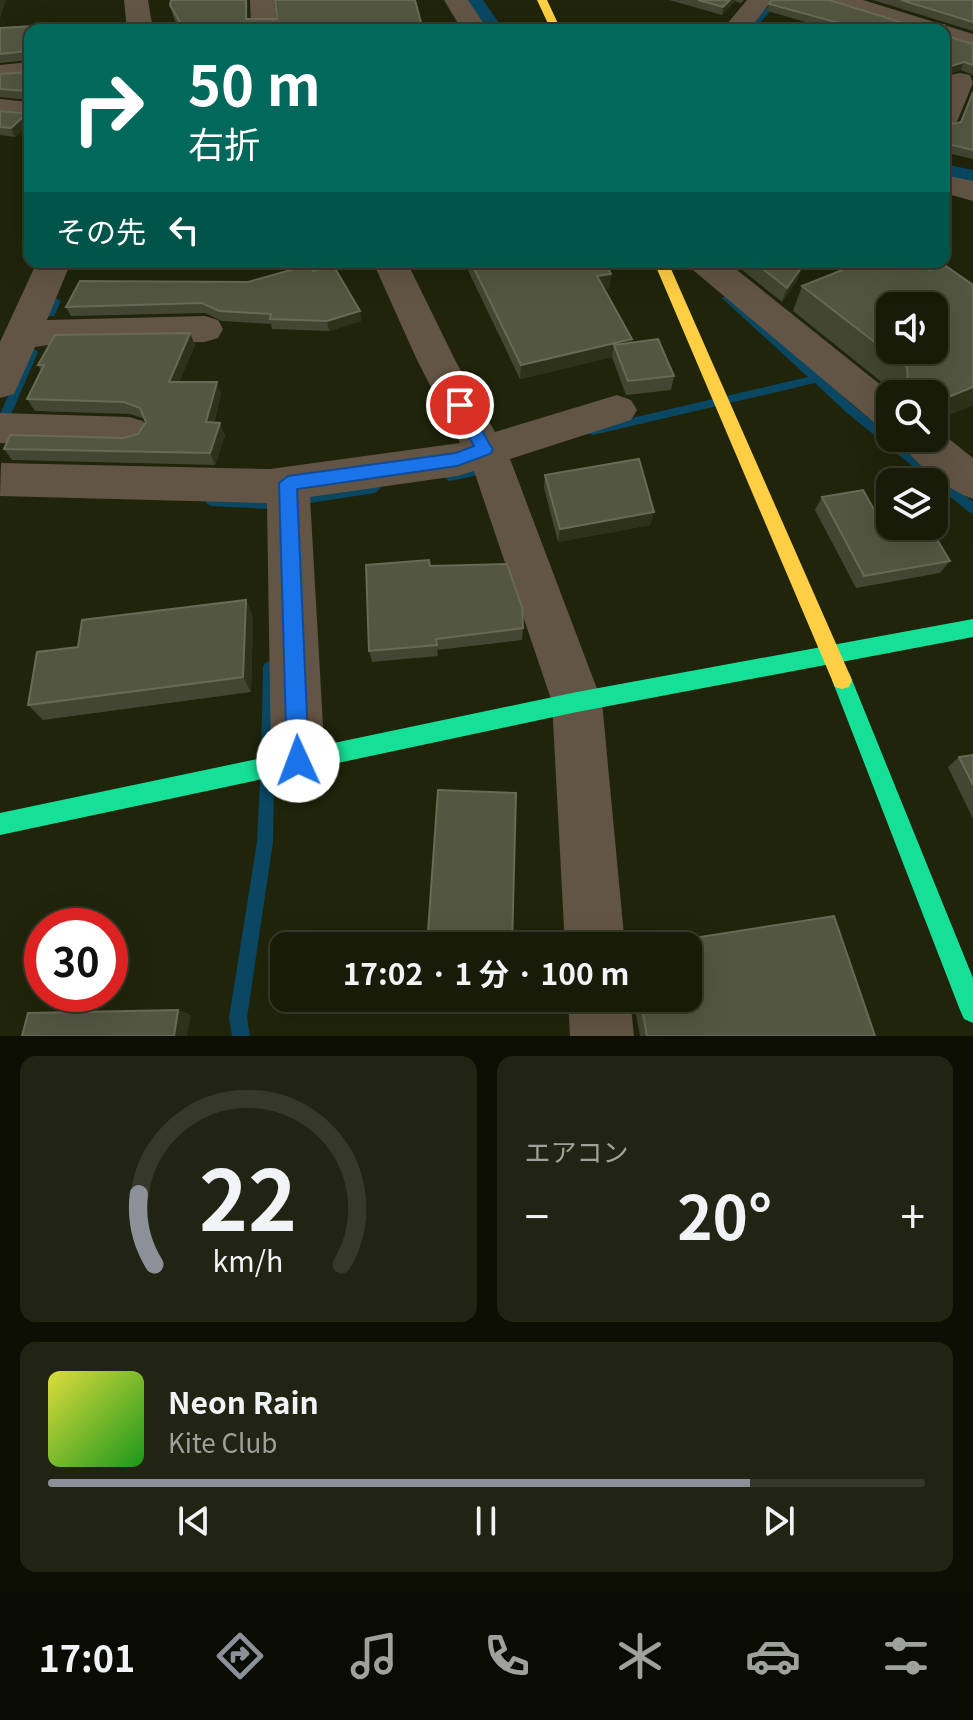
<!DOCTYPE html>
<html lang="ja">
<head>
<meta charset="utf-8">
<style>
	:root { --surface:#181b08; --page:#212412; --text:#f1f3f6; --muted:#9fa19c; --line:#363929; --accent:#8c9099 }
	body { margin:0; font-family:Georgia,"Noto Sans JP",serif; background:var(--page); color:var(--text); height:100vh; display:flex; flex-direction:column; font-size:30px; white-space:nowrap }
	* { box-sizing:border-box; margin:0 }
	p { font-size:26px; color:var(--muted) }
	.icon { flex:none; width:44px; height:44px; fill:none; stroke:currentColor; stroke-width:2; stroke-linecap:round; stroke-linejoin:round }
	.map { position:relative; height:1036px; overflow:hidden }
	.details { display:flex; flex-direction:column; gap:20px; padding:20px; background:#0d0f04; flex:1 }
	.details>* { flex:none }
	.hud { position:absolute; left:24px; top:24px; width:926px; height:244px; border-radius:16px; box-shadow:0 8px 32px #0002,0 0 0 2px var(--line); background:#00695c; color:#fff; overflow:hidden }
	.fabs { position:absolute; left:876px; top:292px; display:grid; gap:16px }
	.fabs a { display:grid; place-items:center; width:72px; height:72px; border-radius:16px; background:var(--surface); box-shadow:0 8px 32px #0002,0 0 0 2px var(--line); font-size:40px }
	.speed { position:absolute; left:24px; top:908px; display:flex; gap:16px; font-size:40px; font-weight:700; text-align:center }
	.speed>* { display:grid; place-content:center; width:104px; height:104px; border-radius:50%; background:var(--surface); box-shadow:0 8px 32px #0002,0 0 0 2px var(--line); line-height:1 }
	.speed .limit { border:12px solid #d22; background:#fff; color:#111 }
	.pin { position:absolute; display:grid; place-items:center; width:68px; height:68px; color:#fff; margin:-34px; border:4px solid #fff; border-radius:50%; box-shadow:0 2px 8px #0007 }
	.me { position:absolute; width:88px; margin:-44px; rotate:358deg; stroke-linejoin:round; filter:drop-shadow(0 0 6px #0008) }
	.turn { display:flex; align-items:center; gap:28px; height:168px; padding:0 32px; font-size:36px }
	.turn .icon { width:104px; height:104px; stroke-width:2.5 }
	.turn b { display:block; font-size:56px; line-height:68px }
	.then { display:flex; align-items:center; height:76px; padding:0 32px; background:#0003; gap:16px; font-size:30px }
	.big { font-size:60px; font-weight:700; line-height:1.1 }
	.details .widget { flex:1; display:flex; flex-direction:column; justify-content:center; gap:12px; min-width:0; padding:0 28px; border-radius:16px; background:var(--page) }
	.details .dial { align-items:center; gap:0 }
	.dial svg { height:208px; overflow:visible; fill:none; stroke:var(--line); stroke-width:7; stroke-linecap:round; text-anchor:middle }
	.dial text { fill:var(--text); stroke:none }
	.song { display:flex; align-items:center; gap:24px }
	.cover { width:96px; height:96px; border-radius:12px; background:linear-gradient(135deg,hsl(60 70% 55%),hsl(120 70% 35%)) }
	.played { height:8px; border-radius:4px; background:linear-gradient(90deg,var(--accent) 80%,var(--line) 80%) }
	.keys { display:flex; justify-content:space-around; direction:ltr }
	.heat { display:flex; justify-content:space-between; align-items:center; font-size:44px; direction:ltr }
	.details .tiles { flex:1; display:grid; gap:20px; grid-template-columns:1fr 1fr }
	.widget:last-child { grid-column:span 2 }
	.trip { position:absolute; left:270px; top:932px; width:432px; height:80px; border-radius:16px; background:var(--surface); box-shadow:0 8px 32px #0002,0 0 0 2px var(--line); font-weight:700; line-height:80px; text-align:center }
	.tab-bar { display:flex; height:128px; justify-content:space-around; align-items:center; background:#0a0b03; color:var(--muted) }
	.tab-bar .icon { width:56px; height:56px }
	.tab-bar .on { color:var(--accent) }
	.tab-bar b { font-size:36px; color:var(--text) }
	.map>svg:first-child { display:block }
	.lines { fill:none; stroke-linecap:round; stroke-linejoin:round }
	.stream { fill:#0a4762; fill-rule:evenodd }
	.canal { fill:#0a4762; fill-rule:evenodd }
	.street { fill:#625545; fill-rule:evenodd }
	.fast { fill:#16e098; fill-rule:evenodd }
	.slow { fill:#ffcf43; fill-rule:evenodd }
	.wall { fill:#434632 }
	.shaded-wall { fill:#2e321b }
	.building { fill:#535641; stroke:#676a55; stroke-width:2; fill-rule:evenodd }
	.route { fill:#1a73e8; stroke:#114b97; stroke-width:2 }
</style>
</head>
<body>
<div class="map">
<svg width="973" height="1036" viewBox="0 0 973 1036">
	<rect width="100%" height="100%" fill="#20240a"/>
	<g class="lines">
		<path class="stream" d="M 774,0 L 781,0 L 753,30 L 745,30 Z
			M 727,295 L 730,296 L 855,407 L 890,435 L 890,438 L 893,438 L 973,502 L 973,514 L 969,512 L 847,413 L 815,383 L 593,435 L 589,434 L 587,431 L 589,428 L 593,427 L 808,377 L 724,300 L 722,298 Z
			M 56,298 L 61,301 L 54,316 L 46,316 L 45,314 L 53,299 Z
			M 33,348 L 38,352 L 6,426 L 0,430 L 0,414 L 28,352 Z
			M 489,461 L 493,462 L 495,465 C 483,476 465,478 449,481 L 443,476 L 445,473 L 471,468 Z
			M 375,483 L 381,488 L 375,493 L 271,509 L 211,506 L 207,504 L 205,501 L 207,498 L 211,496 L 271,499 Z
			M 270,661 L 275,663 L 277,667 L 275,756 L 273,761 L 268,763 L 263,761 L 261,756 L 263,667 L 265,663 Z
			M 267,772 L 272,774 L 274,779 L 273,842 L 247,1018 L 250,1036 L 232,1036 L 229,1018 L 257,842 L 260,779 L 262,774 Z"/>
		<path class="canal" d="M 461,0 L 483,0 L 504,30 L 480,30 Z
			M 944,164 L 973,170 L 973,188 L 944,180 Z"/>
		<path class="street" d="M 124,0 L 148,0 L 153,30 L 127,30 Z
			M 250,0 L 274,0 L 277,30 L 251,30 Z
			M 444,0 L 468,0 L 488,30 L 462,30 Z
			M 747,0 L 772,0 L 749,30 L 722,30 Z
			M 825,0 L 863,0 L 973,34 L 973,50 L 944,41 L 944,30 L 908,30 L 828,5 Z
			M 30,62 L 30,78 L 0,81 L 0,65 Z
			M 960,73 L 970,75 L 973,83 L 954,129 L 944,132 L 944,86 L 950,75 Z
			M 0,99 L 30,102 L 30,120 L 0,117 Z
			M 944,175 L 973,181 L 973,201 L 944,193 Z
			M 37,262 L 71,262 L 47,320 L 205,316 L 218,320 L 223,329 L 218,338 L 205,342 L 55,344 L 35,347 L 14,394 L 0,398 L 0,342 Z
			M 373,262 L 407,262 L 455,360 L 495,432 L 617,395 L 631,400 L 637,410 L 631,420 L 510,459 L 602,702 L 625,946 L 565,946 L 552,702 L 474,471 L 457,476 L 310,497 L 325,761 L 317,779 L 298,787 L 279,779 L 271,761 L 267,503 L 0,496 L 1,463 L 270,469 L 460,443 L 417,360 Z
			M 688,262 L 727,262 L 892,394 L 890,429 L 876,424 L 693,270 Z
			M 0,413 L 129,417 L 143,421 L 149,432 L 143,443 L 129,447 L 0,443 Z
			M 934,427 L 973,458 L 973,499 C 947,490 912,462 898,438 L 934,438 Z
			M 568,998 L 630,998 L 634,1036 L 570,1036 Z"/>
		<path class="fast" d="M 973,619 L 973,637 L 577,712 L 0,835 L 0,813 L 577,692 Z
			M 842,671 L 849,673 L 852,680 L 973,978 L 973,1023 L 964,1019 L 960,1010 L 832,680 L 835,673 Z"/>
		<path class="slow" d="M 537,0 L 547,0 L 561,30 L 551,30 Z
			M 654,262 L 668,262 L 852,680 L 849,687 L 842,689 L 835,687 Z"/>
	</g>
	<path class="wall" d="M 669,0 L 744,0 L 741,3 L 735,1 L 722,15 Z
		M 772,0 L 829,0 L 910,25 L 944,25 L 946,36 L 973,44 L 973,75 L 961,70 L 947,74 L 945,78 L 946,126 L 960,122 L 973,91 L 973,159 L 944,152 L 944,30 L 834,30 L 767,11 L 769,4 Z
		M 873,0 L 973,0 L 973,31 Z
		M 170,5 L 248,19 L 177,24 L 174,19 Z
		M 34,26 L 36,30 L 30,30 L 30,125 L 27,125 L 15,137 L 0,135 L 0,111 L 28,114 L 28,100 L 0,97 L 0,74 L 29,72 L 29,60 L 0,63 L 0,28 Z
		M 464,262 L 605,262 L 611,274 L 609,288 L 604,289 L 632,339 L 632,342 L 674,376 L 671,390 L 626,395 L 612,357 L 520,379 Z
		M 732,262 L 800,262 L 798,279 L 782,302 Z
		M 313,271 L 360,311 L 361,321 L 329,331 L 272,329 L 271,324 L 222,321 L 205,313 L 71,316 L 66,307 L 248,282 Z
		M 802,286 L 973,405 L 934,421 L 934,394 L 894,394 L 894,392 L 793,311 Z
		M 195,345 L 179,382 L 221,394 L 214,423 L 225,435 L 215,465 L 12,460 L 4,449 L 123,438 L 138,434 L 146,422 L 145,419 L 130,414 L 35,411 L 27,399 L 41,370 L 38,365 Z
		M 545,475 L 654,512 L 650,525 L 558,542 L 544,488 Z
		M 822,497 L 886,531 L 950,561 L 940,573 L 856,588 L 815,510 Z
		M 430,566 L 523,628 L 522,640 L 437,650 L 438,656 L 372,662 L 369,651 Z
		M 246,600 L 253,617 L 251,692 L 43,720 L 28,705 Z
		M 973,755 L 973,819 L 948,767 L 959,757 Z
		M 633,998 L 688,998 L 875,1036 L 640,1036 Z"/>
	<path class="shaded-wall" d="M 0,0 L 6,0 L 0,19 Z
		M 246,0 L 248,0 L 249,30 L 246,19 Z
		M 730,0 L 735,0 L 722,15 L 723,7 Z
		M 964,62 L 961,70 L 947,74 L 944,80 L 951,66 Z
		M 23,117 L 27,125 L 15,137 L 11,128 Z
		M 803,265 L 798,279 L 782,302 L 787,288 Z
		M 611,274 L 609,288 L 595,290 L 597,276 Z
		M 360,311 L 361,321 L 329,331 L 327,321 Z
		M 190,333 L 195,345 L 174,394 L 169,382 Z
		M 632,339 L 630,353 L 614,345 L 612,357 L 520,379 L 521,365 Z
		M 217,382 L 221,394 L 211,434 L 206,422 Z
		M 973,387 L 973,405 L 934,421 L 934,403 Z
		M 220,423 L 225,435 L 215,465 L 210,453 Z
		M 654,512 L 650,525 L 558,542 L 560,529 Z
		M 246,600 L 253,617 L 251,692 L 243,677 Z
		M 178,1010 L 191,1015 L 187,1036 L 174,1036 Z"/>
	<path class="building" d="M 171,0 L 246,0 L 246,19 L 277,19 L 275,0 L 415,0 L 423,30 L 170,30 L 170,25 L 181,24 L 170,5 Z
		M 698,0 L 730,0 L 723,7 Z
		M 772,0 L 829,0 L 910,25 L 944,25 L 946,36 L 973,44 L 973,65 L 964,62 L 951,66 L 945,76 L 946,126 L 961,122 L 973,92 L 973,150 L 944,143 L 944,30 L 865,30 L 769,4 Z
		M 901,0 L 973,0 L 973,22 Z
		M 34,26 L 33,30 L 30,30 L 30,116 L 23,117 L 11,128 L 0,127 L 0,111 L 28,114 L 28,91 L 0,89 L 0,74 L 29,72 L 28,51 L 0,54 L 0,28 Z
		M 471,262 L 605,262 L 611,274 L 597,276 L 632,339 L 521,365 Z
		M 754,262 L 800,262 L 803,265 L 787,288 Z
		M 862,262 L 918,262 L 929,270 L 946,266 L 973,285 L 973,387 L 934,403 L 934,394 L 917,394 L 908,386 L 907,367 L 802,286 ZM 890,306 L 934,306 L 934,350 L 890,350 Z
		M 309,265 L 313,271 L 333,265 L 360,311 L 327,321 L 270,319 L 271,314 L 219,311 L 202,303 L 66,307 L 80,281 L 248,282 Z
		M 190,333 L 169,382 L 217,382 L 206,422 L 220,423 L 210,453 L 4,449 L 10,435 L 123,438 L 138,434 L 146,422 L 140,408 L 124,402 L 27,399 L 44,365 L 38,365 L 55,335 Z
		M 658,339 L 674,376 L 628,381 L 614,345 Z
		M 639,459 L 654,512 L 560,529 L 545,475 Z
		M 863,490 L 886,531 L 915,526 L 929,526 L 950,561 L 864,576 L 822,497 Z
		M 429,560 L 430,566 L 507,564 L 522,607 L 523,628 L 436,639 L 437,645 L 369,651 L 366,565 Z
		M 246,600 L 243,677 L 28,705 L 37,652 L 78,647 L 82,620 Z
		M 973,755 L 973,785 L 959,757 Z
		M 438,790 L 516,793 L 512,946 L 427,946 Z
		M 834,916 L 875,1036 L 647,1036 L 640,998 L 688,998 L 688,946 L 643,946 Z
		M 178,1010 L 174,1036 L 22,1036 L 28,1013 Z"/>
	<path class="route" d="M 460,399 L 466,401 L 490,445 L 493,449 L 490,454 L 457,466 L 297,489 L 309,761 L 305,769 L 298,772 L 290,769 L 287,761 L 279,483 L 288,476 L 456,453 L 474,446 L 452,405 Z"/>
</svg>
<div class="fabs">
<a><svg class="icon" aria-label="sound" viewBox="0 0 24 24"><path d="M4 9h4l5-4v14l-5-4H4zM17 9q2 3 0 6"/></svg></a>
<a><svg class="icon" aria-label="search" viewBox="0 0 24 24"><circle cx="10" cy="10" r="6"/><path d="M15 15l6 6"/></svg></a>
<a><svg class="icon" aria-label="layers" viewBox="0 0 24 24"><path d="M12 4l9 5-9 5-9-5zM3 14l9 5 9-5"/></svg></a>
</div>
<div class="speed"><div class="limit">30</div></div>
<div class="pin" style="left:460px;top:405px;background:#d93025"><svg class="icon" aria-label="arrive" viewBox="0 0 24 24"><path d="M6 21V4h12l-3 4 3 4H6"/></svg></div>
<svg class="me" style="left:298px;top:761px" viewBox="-20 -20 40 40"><circle r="19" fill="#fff"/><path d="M0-13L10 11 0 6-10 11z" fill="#1a73e8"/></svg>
<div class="trip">17:02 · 1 分 · 100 m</div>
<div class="hud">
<div class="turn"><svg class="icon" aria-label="right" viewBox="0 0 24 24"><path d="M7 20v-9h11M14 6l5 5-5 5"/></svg><div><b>50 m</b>右折</div></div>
<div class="then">その先<svg class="icon" aria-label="left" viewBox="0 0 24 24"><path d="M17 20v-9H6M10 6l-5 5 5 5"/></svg></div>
</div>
</div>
<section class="details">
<div class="tiles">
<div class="widget dial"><svg viewBox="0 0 100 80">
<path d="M14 69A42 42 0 1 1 86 69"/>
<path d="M14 69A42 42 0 0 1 8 42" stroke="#8c9099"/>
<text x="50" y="56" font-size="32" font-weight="700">22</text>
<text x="50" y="72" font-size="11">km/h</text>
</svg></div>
<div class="widget"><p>エアコン</p>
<div class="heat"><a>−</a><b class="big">20°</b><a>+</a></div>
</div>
<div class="widget">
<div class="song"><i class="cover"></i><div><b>Neon Rain</b><p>Kite Club</p></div></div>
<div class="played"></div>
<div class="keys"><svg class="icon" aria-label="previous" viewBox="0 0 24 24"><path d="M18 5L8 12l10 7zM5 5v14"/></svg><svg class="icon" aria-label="pause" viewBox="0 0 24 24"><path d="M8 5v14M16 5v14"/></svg><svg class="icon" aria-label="next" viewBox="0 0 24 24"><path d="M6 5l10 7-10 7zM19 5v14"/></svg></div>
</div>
</div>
</section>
<nav class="tab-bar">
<b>17:01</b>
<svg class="icon on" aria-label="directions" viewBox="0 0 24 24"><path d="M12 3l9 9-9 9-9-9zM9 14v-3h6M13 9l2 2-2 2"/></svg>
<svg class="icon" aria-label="music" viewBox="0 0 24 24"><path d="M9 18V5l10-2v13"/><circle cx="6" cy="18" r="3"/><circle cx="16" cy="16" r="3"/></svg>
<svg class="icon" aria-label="phone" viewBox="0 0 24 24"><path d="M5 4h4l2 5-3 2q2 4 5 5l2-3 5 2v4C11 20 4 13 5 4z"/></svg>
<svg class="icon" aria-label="climate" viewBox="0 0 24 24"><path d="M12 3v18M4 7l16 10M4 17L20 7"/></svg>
<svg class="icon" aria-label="car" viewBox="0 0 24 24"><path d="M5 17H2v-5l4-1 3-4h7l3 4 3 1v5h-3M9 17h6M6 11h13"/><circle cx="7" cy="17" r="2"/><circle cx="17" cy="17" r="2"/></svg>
<svg class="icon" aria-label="filters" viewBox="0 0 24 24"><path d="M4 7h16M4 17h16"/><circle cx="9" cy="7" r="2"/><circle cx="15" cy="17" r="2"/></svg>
</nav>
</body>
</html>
